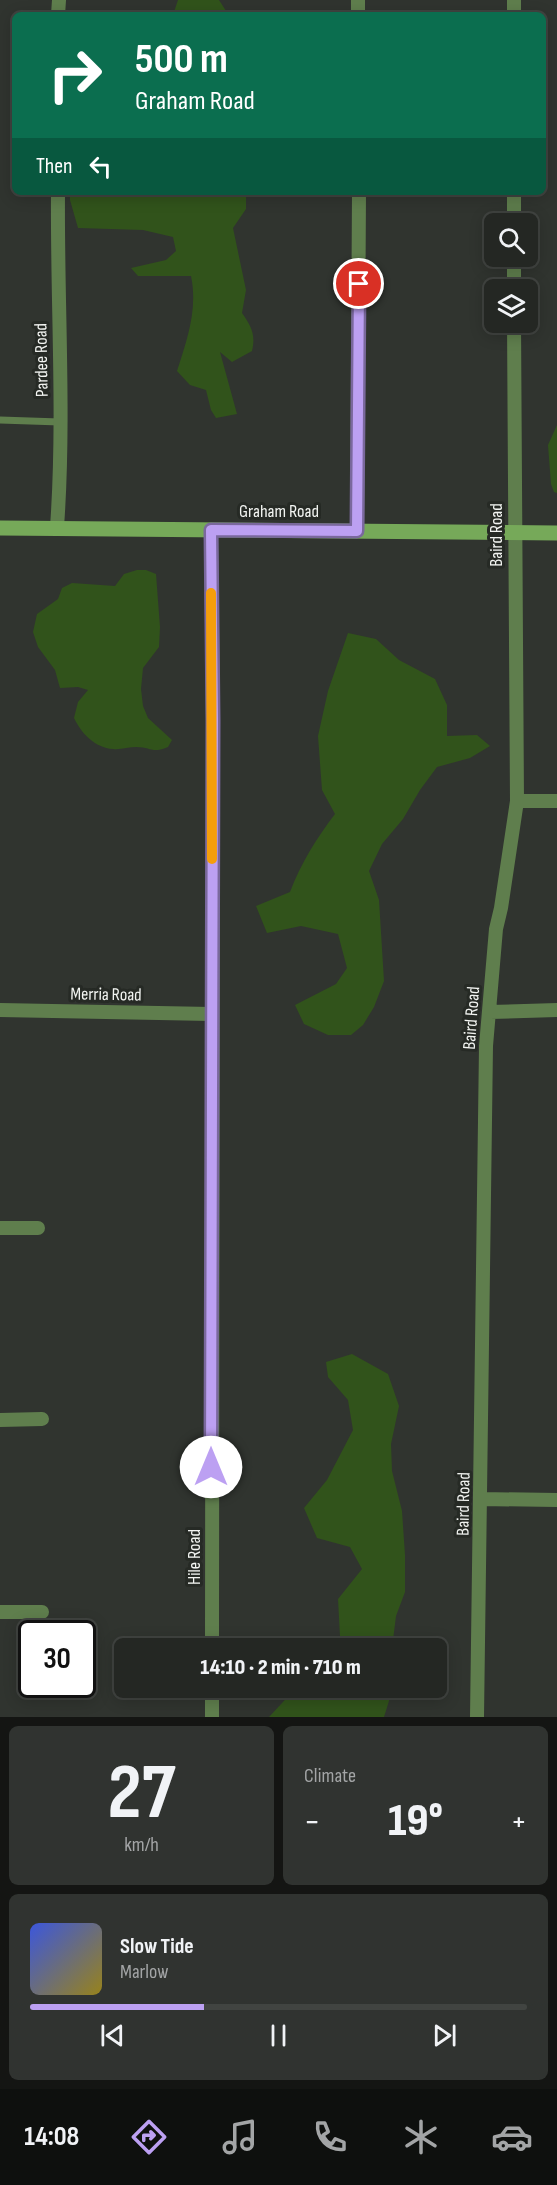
<!DOCTYPE html>
<html lang="en">
<head>
<meta charset="utf-8">
<style>
	:root { --surface:#242723; --page:#303330; --text:#f1f3f6; --muted:#a3a5a6; --line:#414441; --accent:#bca0f2 }
	body { margin:0; font-family:"Sofia Sans Condensed",sans-serif; background:var(--page); color:var(--text); height:100vh; display:flex; flex-direction:column; font-size:22px; white-space:nowrap }
	* { box-sizing:border-box; margin:0 }
	p { font-size:20px; color:var(--muted) }
	.icon { flex:none; width:33px; height:33px; fill:none; stroke:currentColor; stroke-width:2; stroke-linecap:round; stroke-linejoin:round }
	.map { position:relative; height:1717px; overflow:hidden }
	.drawer { display:flex; flex-direction:column; gap:9px; padding:9px; background:#141513; flex:1 }
	.drawer>* { flex:none }
	.banner { position:absolute; left:12px; top:12px; width:534px; height:183px; border-radius:9px; box-shadow:0 3px 15px #0003,0 0 0 2px var(--line); background:#0b6e4f; color:#fff; overflow:hidden }
	.fabs { position:absolute; left:484px; top:213px; display:grid; gap:12px }
	.fabs a { display:grid; place-items:center; width:54px; height:54px; border-radius:9px; background:var(--surface); box-shadow:0 3px 15px #0003,0 0 0 2px var(--line); font-size:30px }
	.speed { position:absolute; left:18px; top:1620px; display:flex; gap:12px; font-size:30px; font-weight:700; text-align:center }
	.speed>* { display:grid; place-content:center; width:78px; height:78px; border-radius:50%; background:var(--surface); box-shadow:0 3px 15px #0003,0 0 0 2px var(--line); line-height:1 }
	.speed .limit { border:3px solid #111; border-radius:9px; background:#fff; color:#111 }
	.pin { position:absolute; display:grid; place-items:center; width:51px; height:51px; color:#fff; margin:-26px; border:3px solid #fff; border-radius:50%; box-shadow:0 2px 6px #0007 }
	.me { position:absolute; width:66px; margin:-33px; rotate:0deg; stroke-linejoin:round; filter:drop-shadow(0 0 4px #0008) }
	.turn { display:flex; align-items:center; gap:21px; height:126px; padding:0 24px; font-size:27px }
	.turn .icon { width:78px; height:78px; stroke-width:2.5 }
	.turn b { display:block; font-size:42px; line-height:51px }
	.then { display:flex; align-items:center; height:57px; padding:0 24px; background:#0003; gap:12px; font-size:22px }
	.big { font-size:45px; font-weight:800; line-height:1.1 }
	.drawer .tile { flex:1; display:flex; flex-direction:column; justify-content:center; gap:9px; min-width:0; padding:0 21px; border-radius:9px; background:var(--page) }
	.drawer .dial { align-items:center; gap:0 }
	.dial b { font-size:78px; line-height:1 }
	.song { display:flex; align-items:center; gap:18px }
	.cover { width:72px; height:72px; border-radius:9px; background:linear-gradient(135deg,hsl(230 70% 55%),hsl(50 70% 35%)) }
	.played { height:6px; border-radius:3px; background:linear-gradient(90deg,var(--accent) 35%,var(--line) 35%) }
	.keys { display:flex; justify-content:space-around; direction:ltr }
	.heat { display:flex; justify-content:space-between; align-items:center; font-size:33px; direction:ltr }
	.drawer .tiles { flex:1; display:grid; gap:9px; grid-template-columns:1fr 1fr }
	.tile:last-child { grid-column:span 2 }
	.trip { position:absolute; left:114px; top:1638px; width:333px; height:60px; border-radius:9px; background:var(--surface); box-shadow:0 3px 15px #0003,0 0 0 2px var(--line); font-weight:800; line-height:60px; text-align:center }
	.tabs { display:flex; height:96px; justify-content:space-around; align-items:center; background:#0e100e; color:var(--muted) }
	.tabs .icon { width:42px; height:42px }
	.tabs .active { color:var(--accent) }
	.tabs b { font-size:27px; color:var(--text) }
	.map>svg:first-child { display:block }
	.green { fill:#31531b }
	.lines { fill:none; stroke-linecap:round; stroke-linejoin:round }
	.service { stroke:#5f7e4d; stroke-width:7 }
	.minor { stroke:#5f7e4d; stroke-width:14 }
	.secondary { stroke:#76a959; stroke-width:15 }
	.route-casing { stroke:#7a689d; stroke-width:15 }
	.route { stroke:#bca0f2; stroke-width:10 }
	.slow { stroke:#f59e0b; stroke-width:10 }
	.labels { text-anchor:middle; stroke-width:6; stroke-linejoin:round; paint-order:stroke }
	.street-label { font-size:18px; fill:#f2f4f1; stroke:#262a25 }
</style>
</head>
<body>
<div class="map">
<svg width="557" height="1717" viewBox="0 0 557 1717">
	<rect width="100%" height="100%" fill="#30342f"/>
	<path class="green" d="M 178,0 L 219,0 L 228,14 L 173,15 Z
		M 70,192 L 246,192 L 246,209 L 233,228 L 246,290 L 242,313 C 251,326 256,334 252,351 L 232,362 L 220,352 L 237,414 L 216,418 L 211,410 L 206,390 L 190,385 L 177,371 C 187,340 198,309 191,276 L 138,276 L 131,268 L 166,260 L 176,251 L 173,237 L 143,230 L 78,228 L 70,200 Z
		M 557,425 L 557,493 L 554,492 L 551,484 L 548,445 Z
		M 137,570 L 146,570 L 156,574 L 160,627 L 159,647 L 143,668 L 141,689 L 143,706 L 148,718 L 172,740 L 168,747 C 151,754 152,747 136,747 C 129,747 120,750 113,749 C 95,748 81,733 74,718 L 78,702 L 88,690 L 78,687 L 60,688 L 55,670 L 38,647 L 33,632 L 37,614 L 58,599 L 62,588 L 72,583 L 115,586 L 124,574 Z
		M 348,633 L 376,639 L 399,660 L 435,679 L 447,705 L 447,736 L 477,735 L 490,746 L 470,758 L 437,767 L 420,790 L 403,819 L 382,844 L 369,871 L 379,900 L 384,981 L 374,1007 L 363,1025 L 351,1035 L 328,1035 L 304,1024 L 295,1005 L 336,984 L 347,968 L 338,934 L 301,926 L 267,933 L 256,906 L 290,892 C 301,863 316,839 335,814 L 322,790 L 318,736 L 328,691 Z
		M 352,1354 L 388,1374 L 399,1406 L 391,1444 L 392,1471 L 402,1511 L 405,1555 L 405,1592 L 396,1616 L 392,1648 L 334,1648 L 340,1636 L 338,1599 L 362,1569 L 350,1547 L 317,1538 L 304,1508 L 327,1480 L 353,1430 L 348,1400 L 328,1377 L 326,1362 Z
		M 296,1688 L 393,1688 L 384,1717 L 269,1717 Z"/>
	<g class="lines">
		<path class="service" d="M 0,420 L 60,422"/>
		<path class="minor" d="M 358,0 L 358,15
			M 58,15 L 59,0
			M 514,15 L 514,0
			M 514,192 L 514,224
			M 514,256 L 514,290
			M 57,527 C 65,416 57,304 58,192
			M 211,530 L 213,721 L 212,1648
			M 357,531 L 359,192
			M 517,801 L 557,801
			M 0,1010 L 211,1014
			M 490,1012 L 557,1010
			M 0,1228 L 38,1228
			M 0,1420 L 42,1419
			M 481,1499 L 557,1500
			M 0,1612 L 42,1612
			M 212,1688 L 212,1717
			M 477,1717 L 486,1046 L 496,929 L 501,908 L 517,801 L 514,322"/>
		<path class="secondary" d="M 0,528 L 557,533"/>
	</g>
	<g class="lines">
		<g class="route-casing">
			<path id="route" d="M 211,1467 L 213,721 L 211,530 L 357,531 L 359,284"/>
		</g>
		<use href="#route" class="route"/>
		<path class="slow" d="M 211,593 L 212,859"/>
	</g>
	<g class="labels">
		<g class="street-label">
			<text transform="translate(41 360) rotate(-91)" y="6">Pardee Road</text>
			<text x="279" y="517">Graham Road</text>
			<text transform="translate(496 535) rotate(-90)" y="6">Baird Road</text>
			<text transform="translate(106 994) rotate(1)" y="6">Merria Road</text>
			<text transform="translate(471 1018) rotate(-86)" y="6">Baird Road</text>
			<text transform="translate(463 1504) rotate(-89)" y="6">Baird Road</text>
			<text transform="translate(194 1557) rotate(-90)" y="6">Hile Road</text>
		</g>
	</g>
</svg>
<div class="fabs">
<a><svg class="icon" aria-label="search" viewBox="0 0 24 24"><circle cx="10" cy="10" r="6"/><path d="M15 15l6 6"/></svg></a>
<a><svg class="icon" aria-label="layers" viewBox="0 0 24 24"><path d="M12 4l9 5-9 5-9-5zM3 14l9 5 9-5"/></svg></a>
</div>
<div class="speed"><div class="limit">30</div></div>
<div class="pin" style="left:359px;top:284px;background:#d93025"><svg class="icon" aria-label="arrive" viewBox="0 0 24 24"><path d="M6 21V4h12l-3 4 3 4H6"/></svg></div>
<svg class="me" style="left:211px;top:1467px" viewBox="-20 -20 40 40"><circle r="19" fill="#fff"/><path d="M0-13L10 11 0 6-10 11z" fill="#bca0f2"/></svg>
<div class="trip">14:10 · 2 min · 710 m</div>
<div class="banner">
<div class="turn"><svg class="icon" aria-label="right" viewBox="0 0 24 24"><path d="M7 20v-9h11M14 6l5 5-5 5"/></svg><div><b>500 m</b>Graham Road</div></div>
<div class="then">Then<svg class="icon" aria-label="left" viewBox="0 0 24 24"><path d="M17 20v-9H6M10 6l-5 5 5 5"/></svg></div>
</div>
</div>
<section class="drawer">
<div class="tiles">
<div class="tile dial"><b>27</b><p>km/h</p></div>
<div class="tile"><p>Climate</p>
<div class="heat"><a>−</a><b class="big">19°</b><a>+</a></div>
</div>
<div class="tile">
<div class="song"><i class="cover"></i><div><b>Slow Tide</b><p>Marlow</p></div></div>
<div class="played"></div>
<div class="keys"><svg class="icon" aria-label="previous" viewBox="0 0 24 24"><path d="M18 5L8 12l10 7zM5 5v14"/></svg><svg class="icon" aria-label="pause" viewBox="0 0 24 24"><path d="M8 5v14M16 5v14"/></svg><svg class="icon" aria-label="next" viewBox="0 0 24 24"><path d="M6 5l10 7-10 7zM19 5v14"/></svg></div>
</div>
</div>
</section>
<nav class="tabs">
<b>14:08</b>
<svg class="icon active" aria-label="directions" viewBox="0 0 24 24"><path d="M12 3l9 9-9 9-9-9zM9 14v-3h6M13 9l2 2-2 2"/></svg>
<svg class="icon" aria-label="music" viewBox="0 0 24 24"><path d="M9 18V5l10-2v13"/><circle cx="6" cy="18" r="3"/><circle cx="16" cy="16" r="3"/></svg>
<svg class="icon" aria-label="phone" viewBox="0 0 24 24"><path d="M5 4h4l2 5-3 2q2 4 5 5l2-3 5 2v4C11 20 4 13 5 4z"/></svg>
<svg class="icon" aria-label="climate" viewBox="0 0 24 24"><path d="M12 3v18M4 7l16 10M4 17L20 7"/></svg>
<svg class="icon" aria-label="car" viewBox="0 0 24 24"><path d="M5 17H2v-5l4-1 3-4h7l3 4 3 1v5h-3M9 17h6M6 11h13"/><circle cx="7" cy="17" r="2"/><circle cx="17" cy="17" r="2"/></svg>
</nav>
</body>
</html>
